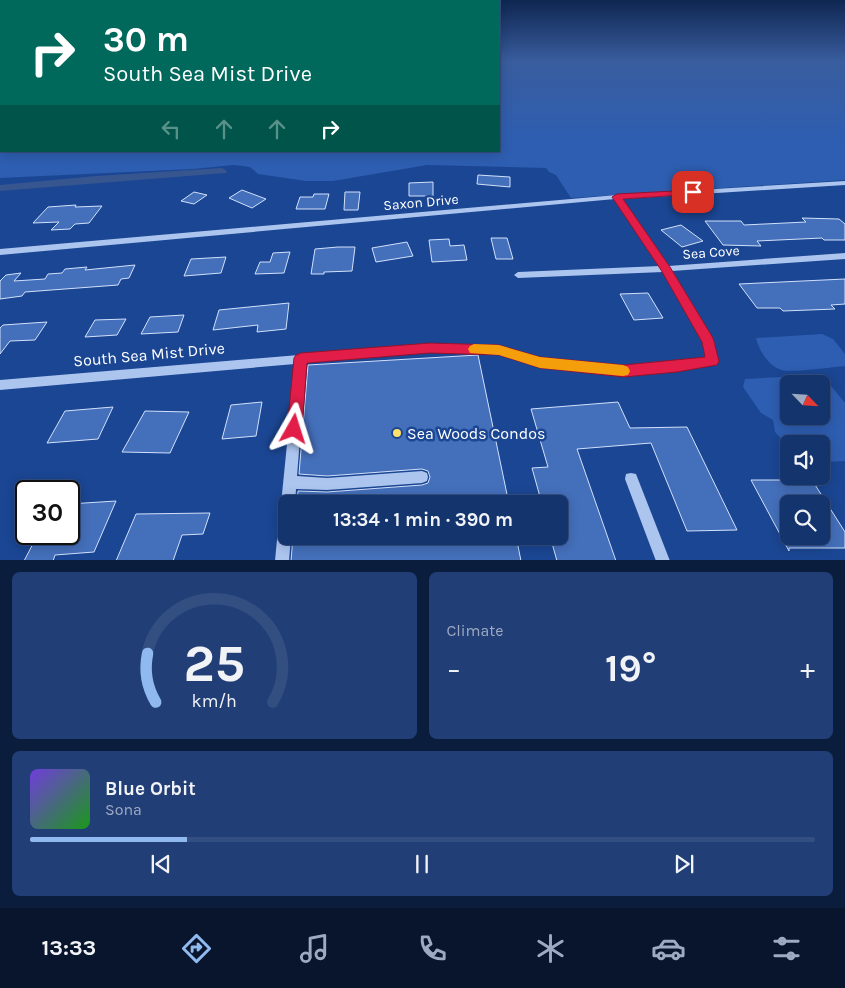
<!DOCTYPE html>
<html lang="en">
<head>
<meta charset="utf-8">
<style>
	:root { --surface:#14346e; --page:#213f76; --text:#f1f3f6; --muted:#9daac2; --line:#334f81; --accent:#90b9f0 }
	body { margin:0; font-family:Karla,sans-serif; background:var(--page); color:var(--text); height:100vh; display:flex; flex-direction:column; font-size:19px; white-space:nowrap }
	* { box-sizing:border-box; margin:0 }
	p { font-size:16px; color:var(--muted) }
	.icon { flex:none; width:28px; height:28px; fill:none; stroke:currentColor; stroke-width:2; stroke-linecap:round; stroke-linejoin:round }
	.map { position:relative; height:560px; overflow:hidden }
	.details { display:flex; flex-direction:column; gap:12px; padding:12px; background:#0b1d3c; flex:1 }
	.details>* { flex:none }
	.top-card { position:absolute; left:0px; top:0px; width:500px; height:152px; box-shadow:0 2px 12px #0003,0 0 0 1px var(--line); background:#00695c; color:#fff; overflow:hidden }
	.needle { width:32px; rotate:115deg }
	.buttons { position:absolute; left:780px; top:375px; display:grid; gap:10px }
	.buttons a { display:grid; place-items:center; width:50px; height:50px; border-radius:8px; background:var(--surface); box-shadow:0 2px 12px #0003,0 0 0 1px var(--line); font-size:25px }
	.speed { position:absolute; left:15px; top:480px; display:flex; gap:10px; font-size:25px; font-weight:700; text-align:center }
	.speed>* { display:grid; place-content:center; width:65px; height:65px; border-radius:50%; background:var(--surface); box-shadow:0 2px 12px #0003,0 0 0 1px var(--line); line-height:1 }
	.speed .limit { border:2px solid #111; border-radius:8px; background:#fff; color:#111 }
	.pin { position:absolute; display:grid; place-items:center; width:42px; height:42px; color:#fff; margin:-21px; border-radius:10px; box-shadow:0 2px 8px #0006 }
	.me { position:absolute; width:55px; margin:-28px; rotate:6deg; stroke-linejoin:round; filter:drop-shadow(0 0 4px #0008) }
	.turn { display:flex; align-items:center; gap:18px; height:105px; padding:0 20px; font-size:22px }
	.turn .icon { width:65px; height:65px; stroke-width:2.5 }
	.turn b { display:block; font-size:35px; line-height:42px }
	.lanes { display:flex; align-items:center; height:48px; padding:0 20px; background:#0003; justify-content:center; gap:25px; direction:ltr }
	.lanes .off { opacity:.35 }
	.big { font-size:38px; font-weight:700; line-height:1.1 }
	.details .widget { flex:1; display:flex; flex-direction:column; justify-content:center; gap:8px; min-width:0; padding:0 18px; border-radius:8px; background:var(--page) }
	.details .dial { align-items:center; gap:0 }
	.dial svg { height:130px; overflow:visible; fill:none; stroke:var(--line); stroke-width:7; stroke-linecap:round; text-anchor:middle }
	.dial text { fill:var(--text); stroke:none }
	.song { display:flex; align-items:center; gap:15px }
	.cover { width:60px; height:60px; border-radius:8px; background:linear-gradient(135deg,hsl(260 70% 55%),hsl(120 70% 35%)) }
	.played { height:5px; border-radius:2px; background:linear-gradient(90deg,var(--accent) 20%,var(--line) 20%) }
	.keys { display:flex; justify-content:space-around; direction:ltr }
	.heat { display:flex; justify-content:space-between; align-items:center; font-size:28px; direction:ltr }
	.details .tiles { flex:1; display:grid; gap:12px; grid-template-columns:1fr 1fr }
	.widget:last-child { grid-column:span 2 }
	.trip { position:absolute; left:278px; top:495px; width:290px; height:50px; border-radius:8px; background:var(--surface); box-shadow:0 2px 12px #0003,0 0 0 1px var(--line); font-weight:700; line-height:50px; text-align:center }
	.tabs { display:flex; height:80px; justify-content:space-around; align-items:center; background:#08152c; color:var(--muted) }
	.tabs .icon { width:35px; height:35px }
	.tabs .current { color:var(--accent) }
	.tabs b { font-size:22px; color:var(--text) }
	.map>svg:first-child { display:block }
	.green { fill:#2e5eb1; fill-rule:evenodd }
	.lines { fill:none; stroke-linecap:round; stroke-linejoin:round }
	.canal { fill:#37558e; fill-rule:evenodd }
	.building { fill:#446fba; stroke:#d2e1fb; fill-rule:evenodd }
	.minor { fill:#acc5ef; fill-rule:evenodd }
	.route { fill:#e11d48; stroke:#92132f }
	.slow { fill:#f59e0b }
	.poi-dot { fill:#ffe06a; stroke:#1b4693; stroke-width:2 }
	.labels { text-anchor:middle; stroke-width:5; stroke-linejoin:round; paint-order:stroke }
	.street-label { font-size:14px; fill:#fff; stroke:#1b4693 }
	.near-street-label { font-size:16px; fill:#fff; stroke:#1b4693 }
	.near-poi-label { font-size:16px; fill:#fff; stroke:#1b4693; text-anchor:start }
</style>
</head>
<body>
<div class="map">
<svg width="845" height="561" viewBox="0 0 845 561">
	<rect width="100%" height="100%" fill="#1b4693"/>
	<path class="green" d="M 0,62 L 1,151 L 499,151 L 499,62 L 845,62 L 845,180 L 571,198 L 556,175 L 549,172 L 546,168 L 427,165 L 333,181 L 306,181 L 258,174 L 250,167 L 234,165 L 193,169 L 0,178 Z
		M 822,334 L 833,339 L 845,354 L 845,366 C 832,367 792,373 782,370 C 769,367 758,349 756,338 Z
		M 816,375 L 827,381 L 845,403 L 845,461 L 821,462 L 821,444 L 789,444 L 789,447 L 775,432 L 773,420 L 761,413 L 743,387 L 745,379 ZM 789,384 L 821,384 L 821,416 L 789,416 Z"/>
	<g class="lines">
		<path class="canal" d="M 222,168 L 227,171 L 226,173 L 0,191 L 0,185 L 96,176 Z"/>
	</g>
	<path class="building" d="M 478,175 L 510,177 L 510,187 L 477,184 Z
		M 433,182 L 433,196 L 409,196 L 409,183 Z
		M 242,190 L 266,199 L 252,208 L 229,198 Z
		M 194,192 L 207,195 L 194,204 L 181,201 Z
		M 345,192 L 360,192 L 358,210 L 344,210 Z
		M 314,194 L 329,194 L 325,209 L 296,209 L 300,197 L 313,197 Z
		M 76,205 L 75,207 L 102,206 L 89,223 L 75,224 L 70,229 L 51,230 L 59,222 L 33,223 L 48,207 Z
		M 802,218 L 839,219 L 845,224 L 845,240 L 824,240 L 822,238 L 757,241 L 761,246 L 723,245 L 705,221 L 741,221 L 744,225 L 806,222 Z
		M 681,225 L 703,241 L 682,247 L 661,230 Z
		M 491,238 L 507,238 L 513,259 L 496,259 Z
		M 449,239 L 450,246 L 464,245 L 467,260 L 432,262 L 429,240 Z
		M 407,242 L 413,256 L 376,262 L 372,248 Z
		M 338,247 L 355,247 L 352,271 L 324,272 L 324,274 L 311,274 L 315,249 Z
		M 290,252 L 284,273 L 255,274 L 260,262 L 270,262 L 273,253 Z
		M 226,257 L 221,273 L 184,276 L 191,259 Z
		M 135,265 L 129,278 L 121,279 L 118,285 L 25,292 L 22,296 L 0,299 L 0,281 L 6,275 L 21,273 L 14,281 L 45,279 L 48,274 L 62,273 L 65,269 L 87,267 L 85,270 Z
		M 845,279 L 845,304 L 831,305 L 835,309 L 783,311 L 780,308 L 757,308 L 739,284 Z
		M 648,293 L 663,318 L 634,320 L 620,294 Z
		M 289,303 L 286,329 L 257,332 L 258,325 L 213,330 L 219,310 Z
		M 184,315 L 178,332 L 141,334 L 150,317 Z
		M 126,319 L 117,335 L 85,337 L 95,320 Z
		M 47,322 L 35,340 L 10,341 L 0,354 L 0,328 L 3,325 Z
		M 478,355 L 509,504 L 297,504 L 298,491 L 327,492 L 422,485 L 428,483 L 430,477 L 428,471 L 422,469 L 327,476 L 299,474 L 308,365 Z
		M 262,402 L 256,436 L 222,439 L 231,405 Z
		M 618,402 L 630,428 L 687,427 L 737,530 L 687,531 L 651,443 L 577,449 L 616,561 L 557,561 L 550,536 L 559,536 L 559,504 L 542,504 L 532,468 L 548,467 L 531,409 Z
		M 113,407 L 98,439 L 47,443 L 65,411 Z
		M 145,411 L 189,412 L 170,453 L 122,452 Z
		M 751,480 L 812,480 L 845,532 L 845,548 L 789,548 L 789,551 ZM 789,504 L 821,504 L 821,536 L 789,536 Z
		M 116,501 L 94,552 L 55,555 L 53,561 L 24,561 L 38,534 L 69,534 L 69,504 Z
		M 210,513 L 203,534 L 182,535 L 173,561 L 116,561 L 136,514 Z
		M 293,536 L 516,536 L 521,561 L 291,561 Z"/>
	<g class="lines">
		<path class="minor" d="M 845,181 L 845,185 L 622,199 L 668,266 L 845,253 L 845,259 L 672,271 L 714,341 L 717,361 L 716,364 L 677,371 L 624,375 L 540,367 L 499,354 L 430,352 L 306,363 L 297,476 L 327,478 L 422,471 L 427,473 L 428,477 L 427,481 L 422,483 L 327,490 L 296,489 L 295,504 L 286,504 L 286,510 L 283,509 L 281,504 L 295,364 L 0,390 L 0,380 L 430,344 L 499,346 L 540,359 L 624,367 L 677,363 L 706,358 L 704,341 L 663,272 L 518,278 L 514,275 L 518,272 L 660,266 L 615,199 L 0,255 L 0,249 L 617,195 Z
			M 631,473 L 636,474 L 670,561 L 656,561 L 625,479 L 626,474 Z
			M 286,511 L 286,536 L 291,536 L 289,561 L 275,561 L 279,518 L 281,513 Z"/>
	</g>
	<linearGradient id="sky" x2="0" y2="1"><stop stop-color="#0f2651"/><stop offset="0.44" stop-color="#395d9e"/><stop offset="1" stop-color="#395d9e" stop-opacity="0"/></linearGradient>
	<rect width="845" height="140" fill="url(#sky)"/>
	<path class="route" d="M 693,190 L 697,192 L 696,194 L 623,199 L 670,267 L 713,338 L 719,361 L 717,365 L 677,372 L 624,377 L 540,368 L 499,355 L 430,353 L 307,363 L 302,429 L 300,434 L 294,436 L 289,434 L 287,429 L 294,358 L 296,355 L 301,353 L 430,343 L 499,345 L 540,357 L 624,365 L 705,357 L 702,342 L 661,270 L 612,197 L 617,194 Z"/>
	<path class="slow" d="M 474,344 L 499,345 L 540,357 L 623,365 L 628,367 L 630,371 L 628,375 L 623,376 L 540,368 L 499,355 L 470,353 L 468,349 L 470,346 Z"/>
	<circle class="poi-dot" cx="397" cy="433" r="5"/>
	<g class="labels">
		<g class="street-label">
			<text transform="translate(421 202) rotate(-5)" y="5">Saxon Drive</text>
			<text transform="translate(711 252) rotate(-4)" y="5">Sea Cove</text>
		</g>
		<g class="near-street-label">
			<text transform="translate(149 354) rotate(-5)" y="6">South Sea Mist Drive</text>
		</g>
		<g class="near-poi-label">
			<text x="407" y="439">Sea Woods Condos</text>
		</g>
	</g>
</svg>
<div class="buttons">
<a><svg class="needle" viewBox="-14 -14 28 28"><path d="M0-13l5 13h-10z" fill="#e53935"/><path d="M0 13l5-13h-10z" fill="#9daac2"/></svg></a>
<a><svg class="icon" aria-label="sound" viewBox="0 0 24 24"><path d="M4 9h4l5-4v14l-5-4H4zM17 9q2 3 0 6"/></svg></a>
<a><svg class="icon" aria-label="search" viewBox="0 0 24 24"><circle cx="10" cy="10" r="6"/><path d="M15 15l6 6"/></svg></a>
</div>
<div class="speed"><div class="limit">30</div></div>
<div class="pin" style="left:693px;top:192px;background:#d93025"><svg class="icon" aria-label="arrive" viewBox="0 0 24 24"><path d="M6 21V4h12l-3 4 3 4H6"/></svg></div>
<svg class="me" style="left:294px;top:429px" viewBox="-20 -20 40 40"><path d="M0-17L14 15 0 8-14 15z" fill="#e11d48" stroke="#fff" stroke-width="4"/></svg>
<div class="trip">13:34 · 1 min · 390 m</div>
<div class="top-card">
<div class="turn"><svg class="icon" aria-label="right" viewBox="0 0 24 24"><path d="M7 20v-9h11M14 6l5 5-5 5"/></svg><div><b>30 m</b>South Sea Mist Drive</div></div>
<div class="lanes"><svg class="icon off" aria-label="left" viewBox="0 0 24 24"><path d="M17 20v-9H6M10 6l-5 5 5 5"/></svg><svg class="icon off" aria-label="ahead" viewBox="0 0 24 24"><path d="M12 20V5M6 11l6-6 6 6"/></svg><svg class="icon off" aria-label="ahead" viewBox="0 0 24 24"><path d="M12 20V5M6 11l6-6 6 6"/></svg><svg class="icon" aria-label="right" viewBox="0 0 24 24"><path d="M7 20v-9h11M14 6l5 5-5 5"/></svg></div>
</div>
</div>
<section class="details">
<div class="tiles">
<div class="widget dial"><svg viewBox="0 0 100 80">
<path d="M14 69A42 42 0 1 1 86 69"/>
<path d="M14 69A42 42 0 0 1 9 39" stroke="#90b9f0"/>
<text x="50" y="56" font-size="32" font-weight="700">25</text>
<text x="50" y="72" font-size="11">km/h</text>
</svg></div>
<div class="widget"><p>Climate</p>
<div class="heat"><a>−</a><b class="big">19°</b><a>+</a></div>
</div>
<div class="widget">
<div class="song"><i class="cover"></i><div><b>Blue Orbit</b><p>Sona</p></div></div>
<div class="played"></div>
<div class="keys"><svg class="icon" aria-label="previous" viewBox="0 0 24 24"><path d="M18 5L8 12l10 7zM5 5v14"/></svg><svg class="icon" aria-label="pause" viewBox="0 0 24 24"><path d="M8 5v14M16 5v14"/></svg><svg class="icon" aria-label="next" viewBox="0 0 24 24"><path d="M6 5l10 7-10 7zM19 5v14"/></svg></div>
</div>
</div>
</section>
<nav class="tabs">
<b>13:33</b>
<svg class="icon current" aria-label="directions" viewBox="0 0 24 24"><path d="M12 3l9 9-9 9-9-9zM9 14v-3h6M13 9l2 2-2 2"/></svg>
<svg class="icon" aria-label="music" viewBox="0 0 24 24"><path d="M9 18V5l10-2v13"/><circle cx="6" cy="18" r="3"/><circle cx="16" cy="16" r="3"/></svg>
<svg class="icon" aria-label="phone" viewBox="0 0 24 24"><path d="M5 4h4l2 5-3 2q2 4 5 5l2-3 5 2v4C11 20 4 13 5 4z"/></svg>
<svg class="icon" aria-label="climate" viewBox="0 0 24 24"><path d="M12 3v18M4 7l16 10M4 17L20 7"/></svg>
<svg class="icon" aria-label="car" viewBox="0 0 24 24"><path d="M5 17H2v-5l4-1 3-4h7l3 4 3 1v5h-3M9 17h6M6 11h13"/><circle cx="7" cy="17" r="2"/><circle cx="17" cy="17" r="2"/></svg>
<svg class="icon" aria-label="filters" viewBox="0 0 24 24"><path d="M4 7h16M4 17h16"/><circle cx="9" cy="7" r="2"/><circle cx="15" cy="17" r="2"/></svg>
</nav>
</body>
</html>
